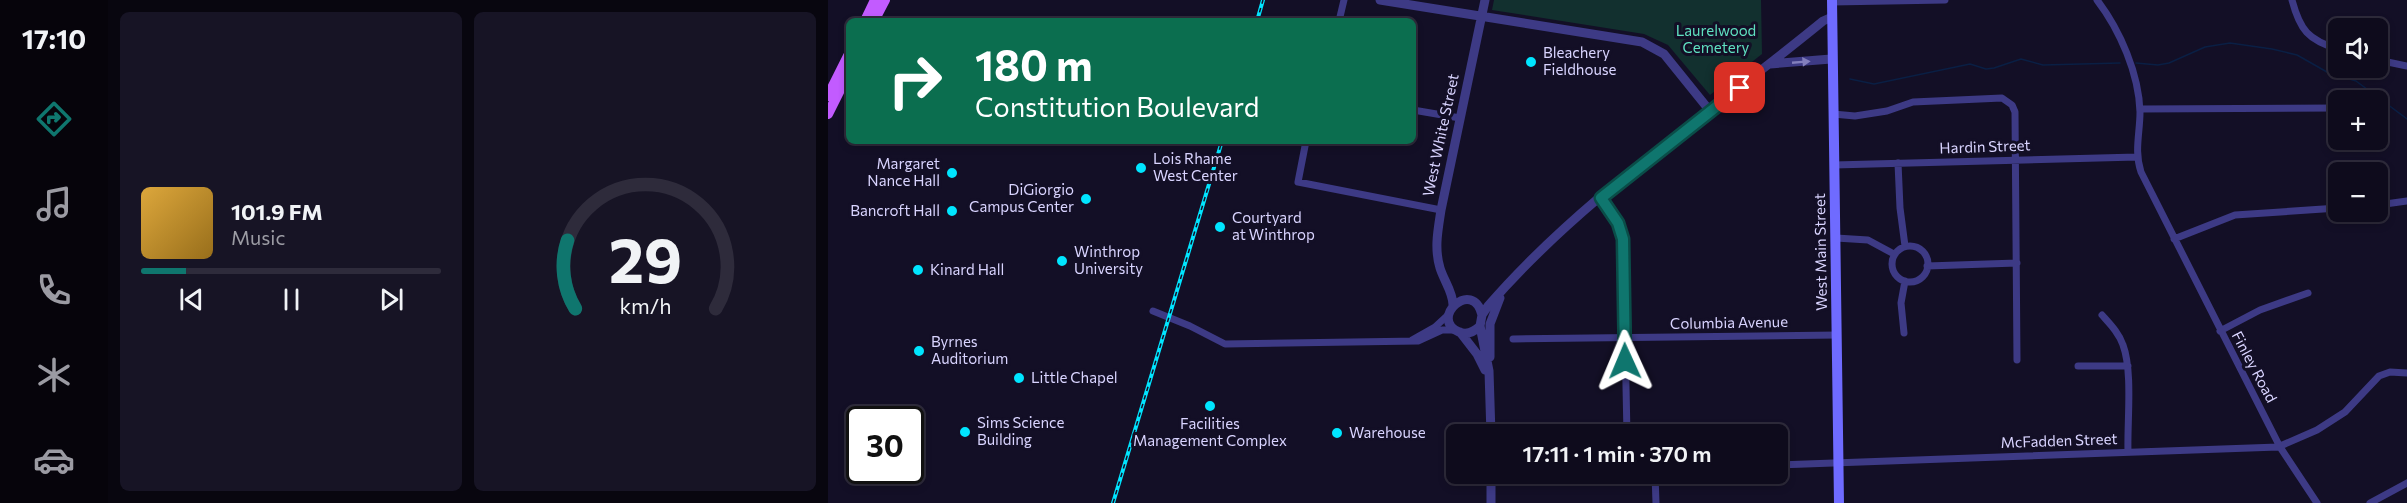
<!DOCTYPE html>
<html lang="en">
<head>
<meta charset="utf-8">
<style>
	:root { --surface:#0e0b1c; --page:#171425; --text:#f1f3f6; --muted:#9b9ba3; --line:#2e2b3b; --accent:#0f766e }
	body { margin:0; font-family:Commissioner,sans-serif; background:var(--page); color:var(--text); height:100vh; display:flex; flex-direction:column; font-size:22px; white-space:nowrap }
	* { box-sizing:border-box; margin:0 }
	p { font-size:20px; color:var(--muted) }
	.icon { flex:none; width:33px; height:33px; fill:none; stroke:currentColor; stroke-width:2; stroke-linecap:round; stroke-linejoin:round }
	.map { position:relative; flex:1; overflow:hidden }
	.details { display:flex; flex-direction:column; gap:12px; padding:12px; background:#08060f; width:720px }
	.details>* { flex:none }
	.hud { position:absolute; left:18px; top:18px; width:570px; height:126px; border-radius:9px; box-shadow:0 3px 9px #0003,0 0 0 2px var(--line); background:#0b6e4f; color:#fff; overflow:hidden }
	.controls { position:absolute; left:1500px; top:18px; display:grid; gap:12px }
	.controls a { display:grid; place-items:center; width:60px; height:60px; border-radius:9px; background:var(--surface); box-shadow:0 3px 9px #0003,0 0 0 2px var(--line); font-size:30px }
	.speed { position:absolute; left:18px; top:406px; display:flex; gap:12px; font-size:30px; font-weight:700; text-align:center }
	.speed>* { display:grid; place-content:center; width:78px; height:78px; border-radius:50%; background:var(--surface); box-shadow:0 3px 9px #0003,0 0 0 2px var(--line); line-height:1 }
	.speed .limit { border:3px solid #111; border-radius:9px; background:#fff; color:#111 }
	.pin { position:absolute; display:grid; place-items:center; width:51px; height:51px; color:#fff; margin:-26px; border-radius:12px; box-shadow:0 3px 9px #0006 }
	.me { position:absolute; width:66px; margin:-33px; rotate:359deg; stroke-linejoin:round; filter:drop-shadow(0 0 4px #0008) }
	.turn { display:flex; align-items:center; gap:21px; height:126px; padding:0 30px; font-size:27px }
	.turn .icon { width:78px; height:78px; stroke-width:2.5 }
	.turn b { display:block; font-size:42px; line-height:51px }
	.details .card { flex:1; display:flex; flex-direction:column; justify-content:center; gap:9px; min-width:0; padding:0 21px; border-radius:9px; background:var(--page) }
	.details .dial { align-items:center; gap:0 }
	.dial svg { height:156px; overflow:visible; fill:none; stroke:var(--line); stroke-width:7; stroke-linecap:round; text-anchor:middle }
	.dial text { fill:var(--text); stroke:none }
	.song { display:flex; align-items:center; gap:18px }
	.cover { width:72px; height:72px; border-radius:9px; background:linear-gradient(135deg,hsl(40 70% 55%),hsl(40 70% 35%)) }
	.played { height:6px; border-radius:3px; background:linear-gradient(90deg,var(--accent) 15%,var(--line) 15%) }
	.keys { display:flex; justify-content:space-around; direction:ltr }
	.details .tiles { flex:1; display:grid; gap:12px; grid-template-columns:repeat(2,1fr) }
	.trip { position:absolute; left:618px; top:424px; width:342px; height:60px; border-radius:9px; background:var(--surface); box-shadow:0 3px 9px #0003,0 0 0 2px var(--line); font-weight:600; line-height:60px; text-align:center }
	main { display:flex; flex:1; min-height:0 }
	.menu { display:flex; flex-direction:column; width:108px; justify-content:space-around; align-items:center; background:#06040b; color:var(--muted) }
	.menu .icon { width:42px; height:42px }
	.menu .active { color:var(--accent) }
	.menu b { font-size:27px; color:var(--text) }
	.map>svg:first-child { display:block }
	.green { fill:#12302f }
	.lines { fill:none; stroke-linecap:round; stroke-linejoin:round }
	.stream { stroke:#0a1f44; stroke-width:1.5 }
	.minor { stroke:#3d3a85; stroke-width:7 }
	.tertiary { stroke:#3d3a85; stroke-width:9 }
	.secondary { stroke:#6f6bff; stroke-width:10 }
	.primary { stroke:#c25bff; stroke-width:10 }
	.rail-casing { stroke:#00e5ff; stroke-width:4 }
	.rail { stroke:#130f26; stroke-width:1.5; stroke-dasharray:4.5; stroke-linecap:butt }
	.oneway { fill:#837fbc }
	.route-casing { stroke:#0a4d48; stroke-width:15 }
	.route { stroke:#0f766e; stroke-width:10 }
	.poi-dot { fill:#00e5ff; stroke:#130f26; stroke-width:2 }
	.labels { text-anchor:middle; stroke-width:6; stroke-linejoin:round; paint-order:stroke }
	.park-label { font-size:15px; fill:#5fe0c0; stroke:#130f26 }
	.poi-label { font-size:15px; fill:#d9d4ff; stroke:#130f26; text-anchor:start }
	.street-label { font-size:15px; fill:#d9d4ff; stroke:#130f26 }
</style>
</head>
<body>
<main>
<nav class="menu">
<b>17:10</b>
<svg class="icon active" aria-label="directions" viewBox="0 0 24 24"><path d="M12 3l9 9-9 9-9-9zM9 14v-3h6M13 9l2 2-2 2"/></svg>
<svg class="icon" aria-label="music" viewBox="0 0 24 24"><path d="M9 18V5l10-2v13"/><circle cx="6" cy="18" r="3"/><circle cx="16" cy="16" r="3"/></svg>
<svg class="icon" aria-label="phone" viewBox="0 0 24 24"><path d="M5 4h4l2 5-3 2q2 4 5 5l2-3 5 2v4C11 20 4 13 5 4z"/></svg>
<svg class="icon" aria-label="climate" viewBox="0 0 24 24"><path d="M12 3v18M4 7l16 10M4 17L20 7"/></svg>
<svg class="icon" aria-label="car" viewBox="0 0 24 24"><path d="M5 17H2v-5l4-1 3-4h7l3 4 3 1v5h-3M9 17h6M6 11h13"/><circle cx="7" cy="17" r="2"/><circle cx="17" cy="17" r="2"/></svg>
</nav>
<section class="details">
<div class="tiles">
<div class="card">
<div class="song"><i class="cover"></i><div><b>101.9 FM</b><p>Music</p></div></div>
<div class="played"></div>
<div class="keys"><svg class="icon" aria-label="previous" viewBox="0 0 24 24"><path d="M18 5L8 12l10 7zM5 5v14"/></svg><svg class="icon" aria-label="pause" viewBox="0 0 24 24"><path d="M8 5v14M16 5v14"/></svg><svg class="icon" aria-label="next" viewBox="0 0 24 24"><path d="M6 5l10 7-10 7zM19 5v14"/></svg></div>
</div>
<div class="card dial"><svg viewBox="0 0 100 80">
<path d="M14 69A42 42 0 1 1 86 69"/>
<path d="M14 69A42 42 0 0 1 10 34" stroke="#0f766e"/>
<text x="50" y="56" font-size="32" font-weight="700">29</text>
<text x="50" y="72" font-size="11">km/h</text>
</svg></div>
</div>
</section>
<div class="map">
<svg width="1579" height="503" viewBox="0 0 1579 503">
	<rect width="100%" height="100%" fill="#130f26"/>
	<path class="green" d="M 666,0 L 933,0 L 934,54 L 882,95 L 840,45 L 816,34 L 664,10 Z"/>
	<g class="lines">
		<path class="stream" d="M 1308,63 L 1330,65 L 1341,63 L 1377,47 L 1402,43 L 1444,49 L 1469,55 L 1499,72 L 1528,81 L 1579,119
			M 1022,79 L 1046,84 L 1142,64 L 1158,69 L 1166,68 L 1193,59 L 1215,65 L 1292,63"/>
		<path class="minor" d="M 1269,0 C 1292,30 1311,74 1312,112 C 1312,133 1306,151 1313,172 L 1452,447 L 1489,503
			M 1464,0 C 1472,30 1480,40 1510,49
			M 1004,2 L 1117,0
			M 511,21 L 516,0
			M 1550,60 L 1579,66
			M 1312,109 L 1510,108
			M 585,110 L 632,118
			M 1005,114 L 1027,116 L 1059,111 L 1085,102 L 1174,98 L 1184,105 L 1187,112 L 1189,360
			M 478,141 L 470,182 L 613,210
			M 1070,163 L 1072,208 L 1077,246
			M 1006,165 L 1309,157
			M 773,198 L 790,223 L 795,239 L 799,435
			M 1550,205 L 1579,201
			M 1008,238 L 1040,240 L 1066,254
			M 1346,239 L 1407,215 L 1510,208
			M1064 264a18 18 0 1 1 36 0a18 18 0 1 1-36 0Z
			M 1099,266 L 1189,263
			M 325,311 L 362,326 L 397,344 L 590,341 L 614,330 L 627,330
			M 1274,315 C 1282,324 1291,333 1295,345 C 1305,372 1299,422 1300,452
			M 1392,331 L 1432,310 L 1480,293
			M 1076,333 L 1073,303 L 1077,281
			M 685,339 L 1009,335
			M 584,340 L 607,327 L 620,315
			M 1250,366 L 1300,366
			M 950,465 L 1450,447 L 1489,430 L 1517,412 L 1551,376 L 1562,372 L 1579,373
			M 827,474 L 828,503
			M 1542,503 L 1579,483"/>
		<path class="tertiary" d="M 552,0 L 814,42 L 836,54 L 882,111
			M 942,64 L 1003,59
			M 625,305 C 625,292 616,281 612,268 C 606,248 610,230 613,210 L 657,0
			M 652,326 C 646,332 639,335 631,332 C 600,319 645,277 654,315
			M 632,332 L 649,354 L 657,370
			M 662,357 L 662,324 L 672,298
			M 663,435 L 661,371 L 652,326 L 654,315 L 660,306 C 756,195 882,114 995,21 L 1004,17
			M 663,503 L 663,474"/>
		<path class="secondary" d="M 1004,0 L 1011,503"/>
		<path class="primary" d="M 37,21 L 47,0
			M 46,21 L 57,0
			M 0,96 L 21,54
			M 0,114 L 21,72"/>
		<g class="rail-casing">
			<path id="rail" d="M 429,21 L 435,0
				M 285,503 L 394,141"/>
		</g>
		<use href="#rail" class="rail"/>
	</g>
	<defs><path id="oneway-solid" d="M-6-.8H1V-3.2L6.5 0L1 3.2V.8H-6Z" transform="scale(1.5)"/></defs>
	<use class="oneway" href="#oneway-solid" transform="translate(973 62) rotate(-5)"/>
	<g class="lines">
		<g class="route-casing">
			<path id="route" d="M 797,361 L 795,239 L 790,223 L 773,198 L 912,88"/>
		</g>
		<use href="#route" class="route"/>
	</g>
	<g class="poi-dot">
		<circle cx="703" cy="62" r="6"/>
		<circle cx="313" cy="168" r="6"/>
		<circle cx="124" cy="173" r="6"/>
		<circle cx="258" cy="199" r="6"/>
		<circle cx="124" cy="211" r="6"/>
		<circle cx="392" cy="227" r="6"/>
		<circle cx="234" cy="261" r="6"/>
		<circle cx="90" cy="270" r="6"/>
		<circle cx="91" cy="351" r="6"/>
		<circle cx="191" cy="378" r="6"/>
		<circle cx="382" cy="406" r="6"/>
		<circle cx="137" cy="432" r="6"/>
		<circle cx="509" cy="433" r="6"/>
	</g>
	<g class="labels">
		<g class="park-label">
			<text x="888" y="36">Laurelwood<tspan x="888" dy="17">Cemetery</tspan></text>
		</g>
		<g class="poi-label">
			<text x="715" y="58">Bleachery<tspan x="715" dy="17">Fieldhouse</tspan></text>
			<text x="325" y="164">Lois Rhame<tspan x="325" dy="17">West Center</tspan></text>
			<text x="112" y="169" text-anchor="end">Margaret<tspan x="112" dy="17">Nance Hall</tspan></text>
			<text x="246" y="195" text-anchor="end">DiGiorgio<tspan x="246" dy="17">Campus Center</tspan></text>
			<text x="112" y="216" text-anchor="end">Bancroft Hall</text>
			<text x="404" y="223">Courtyard<tspan x="404" dy="17">at Winthrop</tspan></text>
			<text x="246" y="257">Winthrop<tspan x="246" dy="17">University</tspan></text>
			<text x="102" y="275">Kinard Hall</text>
			<text x="103" y="347">Byrnes<tspan x="103" dy="17">Auditorium</tspan></text>
			<text x="203" y="383">Little Chapel</text>
			<text x="149" y="428">Sims Science<tspan x="149" dy="17">Building</tspan></text>
			<text x="382" y="429" text-anchor="middle">Facilities<tspan x="382" dy="17">Management Complex</tspan></text>
			<text x="521" y="438">Warehouse</text>
		</g>
		<g class="street-label">
			<text transform="translate(613 135) rotate(-78)" y="5">West White Street</text>
			<text transform="translate(1157 147) rotate(-2)" y="5">Hardin Street</text>
			<text transform="translate(993 252) rotate(-91)" y="5">West Main Street</text>
			<text transform="translate(901 323) rotate(-1)" y="5">Columbia Avenue</text>
			<text transform="translate(1426 367) rotate(62)" y="5">Finley Road</text>
			<text transform="translate(1231 441) rotate(-2)" y="5">McFadden Street</text>
		</g>
	</g>
</svg>
<div class="controls">
<a><svg class="icon" aria-label="sound" viewBox="0 0 24 24"><path d="M4 9h4l5-4v14l-5-4H4zM17 9q2 3 0 6"/></svg></a>
<a>+</a>
<a>−</a>
</div>
<div class="speed"><div class="limit">30</div></div>
<div class="pin" style="left:912px;top:88px;background:#d93025"><svg class="icon" aria-label="arrive" viewBox="0 0 24 24"><path d="M6 21V4h12l-3 4 3 4H6"/></svg></div>
<svg class="me" style="left:797px;top:361px" viewBox="-20 -20 40 40"><path d="M0-17L14 15 0 8-14 15z" fill="#0f766e" stroke="#fff" stroke-width="4"/></svg>
<div class="trip">17:11 · 1 min · 370 m</div>
<div class="hud">
<div class="turn"><svg class="icon" aria-label="right" viewBox="0 0 24 24"><path d="M7 20v-9h11M14 6l5 5-5 5"/></svg><div><b>180 m</b>Constitution Boulevard</div></div>
</div>
</div>
</main>
</body>
</html>
